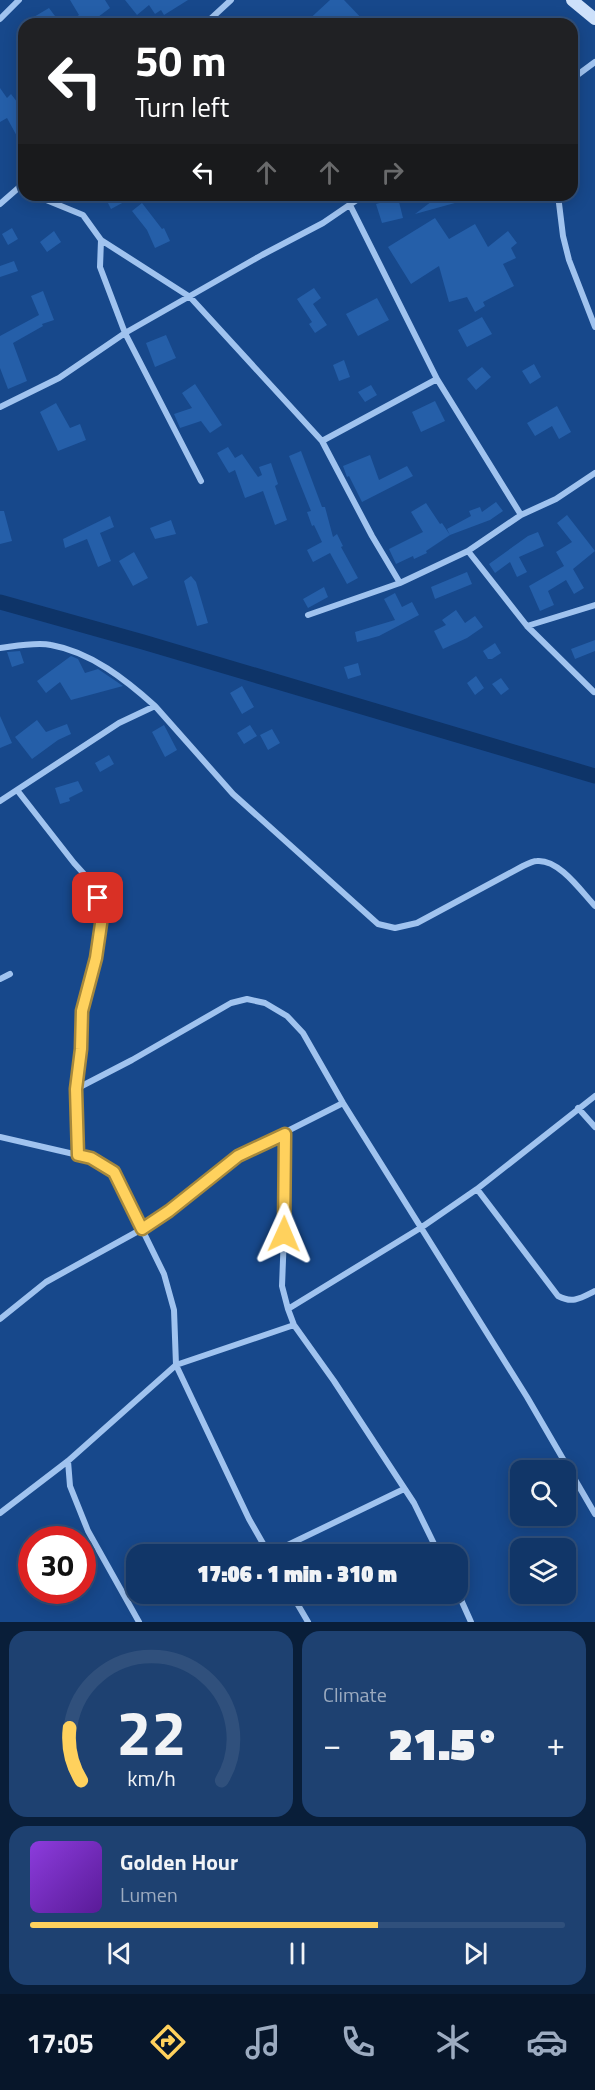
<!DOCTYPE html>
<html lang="en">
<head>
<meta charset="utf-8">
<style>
	:root { --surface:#113668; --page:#1e4171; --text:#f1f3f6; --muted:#9cabc0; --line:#30507c; --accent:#ffd15d }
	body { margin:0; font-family:"Titillium Web",sans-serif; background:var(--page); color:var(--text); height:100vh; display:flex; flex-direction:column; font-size:22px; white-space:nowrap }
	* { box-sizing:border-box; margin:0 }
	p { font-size:20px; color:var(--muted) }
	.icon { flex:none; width:33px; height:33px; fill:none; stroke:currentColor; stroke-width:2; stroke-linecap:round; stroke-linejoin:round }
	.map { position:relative; height:1622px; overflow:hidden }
	.sheet { display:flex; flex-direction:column; gap:9px; padding:9px; background:#091e39; flex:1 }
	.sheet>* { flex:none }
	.top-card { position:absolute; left:18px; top:18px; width:560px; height:183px; border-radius:18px; box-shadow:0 3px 15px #0003,0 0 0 2px var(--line); background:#202124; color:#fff; overflow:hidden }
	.buttons { position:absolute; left:510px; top:1460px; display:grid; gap:12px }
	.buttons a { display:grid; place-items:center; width:66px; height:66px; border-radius:12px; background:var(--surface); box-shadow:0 3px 15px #0003,0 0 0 2px var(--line); font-size:30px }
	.speed { position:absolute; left:18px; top:1526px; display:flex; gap:12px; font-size:30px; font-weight:700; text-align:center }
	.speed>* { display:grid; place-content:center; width:78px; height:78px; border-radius:50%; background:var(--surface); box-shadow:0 3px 15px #0003,0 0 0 2px var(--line); line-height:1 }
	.speed .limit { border:9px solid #d22; background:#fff; color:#111 }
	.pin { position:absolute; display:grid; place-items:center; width:51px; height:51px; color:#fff; margin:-26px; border-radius:12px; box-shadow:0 3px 9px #0006 }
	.me { position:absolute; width:66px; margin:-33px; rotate:1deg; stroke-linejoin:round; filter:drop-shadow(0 0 4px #0008) }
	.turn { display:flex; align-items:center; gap:21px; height:126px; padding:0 18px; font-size:27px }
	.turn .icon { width:78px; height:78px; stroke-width:2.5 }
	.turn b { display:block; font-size:42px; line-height:51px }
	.lanes { display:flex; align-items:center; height:57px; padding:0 18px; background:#0003; justify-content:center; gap:30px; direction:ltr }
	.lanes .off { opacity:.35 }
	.big { font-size:45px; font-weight:800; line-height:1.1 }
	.sheet .tile { flex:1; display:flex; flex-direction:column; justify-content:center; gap:9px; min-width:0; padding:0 21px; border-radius:18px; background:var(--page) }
	.sheet .dial { align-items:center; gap:0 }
	.dial svg { height:156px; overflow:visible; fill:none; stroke:var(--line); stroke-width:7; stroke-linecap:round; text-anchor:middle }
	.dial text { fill:var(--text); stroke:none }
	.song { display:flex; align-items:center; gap:18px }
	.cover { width:72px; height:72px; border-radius:9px; background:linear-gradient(135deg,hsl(270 70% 55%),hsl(270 70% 35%)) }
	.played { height:6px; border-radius:3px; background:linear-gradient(90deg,var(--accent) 65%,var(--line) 65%) }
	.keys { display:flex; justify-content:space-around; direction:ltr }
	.heat { display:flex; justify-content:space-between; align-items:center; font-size:33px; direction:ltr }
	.sheet .tiles { flex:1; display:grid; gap:9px; grid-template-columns:1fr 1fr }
	.tile:last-child { grid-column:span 2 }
	.trip { position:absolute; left:126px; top:1544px; width:342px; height:60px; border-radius:18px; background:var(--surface); box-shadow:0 3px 15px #0003,0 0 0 2px var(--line); font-weight:800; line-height:60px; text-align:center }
	.tab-bar { display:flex; height:96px; justify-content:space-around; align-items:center; background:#07162a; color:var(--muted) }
	.tab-bar .icon { width:42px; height:42px }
	.tab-bar .current { color:var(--accent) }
	.tab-bar b { font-size:27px; color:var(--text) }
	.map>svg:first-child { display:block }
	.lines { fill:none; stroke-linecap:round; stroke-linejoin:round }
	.canal { stroke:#0e3468; stroke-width:15 }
	.building { fill:#255fa9 }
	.street { stroke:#a0c3ef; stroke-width:6 }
	.secondary { stroke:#cde0fa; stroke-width:12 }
	.route-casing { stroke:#a6883c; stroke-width:15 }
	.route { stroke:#ffd15d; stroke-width:10 }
</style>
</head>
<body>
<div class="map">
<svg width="595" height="1622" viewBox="0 0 595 1622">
	<rect width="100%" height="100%" fill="#17488b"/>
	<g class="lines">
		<path class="canal" d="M 0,602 L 143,642 L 595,776"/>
	</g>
	<path class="building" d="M 70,0 L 105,0 L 110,8 L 98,17 L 103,24 L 66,24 L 79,15 Z
		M 125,0 L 188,0 L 164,15 L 161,10 L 155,14 L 149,5 L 137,15 Z
		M 330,0 L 344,0 L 367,24 L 304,24 Z
		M 49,8 L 58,20 L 52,24 L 22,24 Z
		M 0,88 L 7,98 L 11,94 L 24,111 L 24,149 L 7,118 L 0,122 Z
		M 104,195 L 137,195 L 111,209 Z
		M 440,195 L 473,195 L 473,198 L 415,214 Z
		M 398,198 L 403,218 L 382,223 L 376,204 Z
		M 142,203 L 162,229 L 164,228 L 170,241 L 155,248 L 147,230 L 132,211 Z
		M 435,218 L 449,239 L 475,224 L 488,247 L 508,231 L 517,243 L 511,248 L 516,258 L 503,264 L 514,286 L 483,302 L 485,306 L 475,312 L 467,297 L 449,302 L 439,266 L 411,284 L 388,247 Z
		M 12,228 L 18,239 L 8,245 L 2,234 Z
		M 54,231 L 61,242 L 47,252 L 40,242 Z
		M 14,261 L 18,271 L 0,277 L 0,266 Z
		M 314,288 L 321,298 L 313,304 L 327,325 L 315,333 L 309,324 L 312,322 L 297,299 Z
		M 43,291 L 54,320 L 42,324 L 43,326 L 13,343 L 27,381 L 8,389 L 0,368 L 0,336 L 39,315 L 31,296 Z
		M 377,298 L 389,320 L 358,336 L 346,314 Z
		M 482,317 L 492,334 L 467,347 L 458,330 Z
		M 166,335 L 176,358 L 155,367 L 146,343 Z
		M 344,360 L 350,377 L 339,381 L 333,365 Z
		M 534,364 L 541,377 L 530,384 L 522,371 Z
		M 482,367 L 491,377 L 476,390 L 467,379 Z
		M 195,384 L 222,425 L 210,433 L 201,421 L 180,428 L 174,414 L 192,408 L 182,393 Z
		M 371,385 L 377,395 L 365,402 L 358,392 Z
		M 435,401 L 445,421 L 421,432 L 412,412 Z
		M 56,403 L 70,428 L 80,424 L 86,440 L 58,451 L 40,412 Z
		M 557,406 L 571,432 L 559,439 L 552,426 L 535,436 L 527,423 Z
		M 228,447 L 235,458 L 242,454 L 258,477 L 262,475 L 259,467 L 271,463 L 278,484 L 275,486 L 287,520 L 275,525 L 263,491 L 245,498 L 235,470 L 229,473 L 217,453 Z
		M 301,451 L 322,507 L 325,507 L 333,537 L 337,534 L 343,546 L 341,547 L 358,578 L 347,584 L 330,553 L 313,562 L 307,550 L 322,542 L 314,525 L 312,526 L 307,512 L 311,511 L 289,456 Z
		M 370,455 L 379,480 L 407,466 L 413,476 L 362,502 L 349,476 L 347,477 L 343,466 Z
		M 496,502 L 503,511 L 490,520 L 450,535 L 426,551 L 427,553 L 414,559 L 413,556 L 396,564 L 389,549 L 423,532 L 411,512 L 426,503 L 440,524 L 442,523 L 450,535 L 447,529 L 471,516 L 469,511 L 480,507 L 482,512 Z
		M 0,511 L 4,511 L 12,541 L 0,544 Z
		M 567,515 L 595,551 L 573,569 L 584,588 L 574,594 L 566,580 L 548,591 L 554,605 L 540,611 L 529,586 L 564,566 L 556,552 L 572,542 L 557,523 Z
		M 110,516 L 114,527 L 100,533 L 111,561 L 98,567 L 87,539 L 65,548 L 63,539 Z
		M 171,520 L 176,534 L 155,539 L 150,528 Z
		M 538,532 L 544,546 L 519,557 L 527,572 L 517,577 L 510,562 L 495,573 L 489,564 L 528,536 Z
		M 134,552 L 148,578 L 133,586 L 119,561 Z
		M 467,572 L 472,584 L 435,599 L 431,587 Z
		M 191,576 L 196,582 L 208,623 L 197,626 L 184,581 Z
		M 324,587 L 328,597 L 308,608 L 303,599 Z
		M 395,593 L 402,607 L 412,602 L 419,615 L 379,636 L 357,642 L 355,632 L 395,620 L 384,599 Z
		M 456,610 L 465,623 L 475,616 L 483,627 L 467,638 L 443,649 L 434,631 L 446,625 L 442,620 Z
		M 595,640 L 595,651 L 575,659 L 571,649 Z
		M 495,643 L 501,653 L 492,659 L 488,659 L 483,651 Z
		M 20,651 L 24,663 L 12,667 L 7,652 Z
		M 71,656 L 78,659 L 85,673 L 98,669 L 123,686 L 71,700 L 60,682 L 46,693 L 37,681 Z
		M 358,663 L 361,675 L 348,679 L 344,667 Z
		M 476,676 L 484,688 L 475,695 L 467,683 Z
		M 501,678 L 509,689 L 501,695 L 492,684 Z
		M 242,686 L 254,707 L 242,714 L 230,693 Z
		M 0,716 L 12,743 L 0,748 Z
		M 37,720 L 46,732 L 67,724 L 71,734 L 58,740 L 32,759 L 15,737 Z
		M 164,725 L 177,750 L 165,757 L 152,732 Z
		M 250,725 L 257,736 L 244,744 L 237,733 Z
		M 272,729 L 280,743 L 268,750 L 260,735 Z
		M 109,755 L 114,764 L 100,772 L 95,763 Z
		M 78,781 L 83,791 L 69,798 L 70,801 L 60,804 L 55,788 Z"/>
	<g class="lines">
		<path class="street" d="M 0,19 L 19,0
			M 205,24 L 231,0
			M 572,79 L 595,62
			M 34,195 L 83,215 L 101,240 L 190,297 L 322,441 L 372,536 L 400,583
			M 558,195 L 563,236 L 569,260 L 595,327
			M 0,204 L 24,183
			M 350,205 L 437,379 L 521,515
			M 101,240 L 100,267 L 125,333 L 201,481
			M 0,407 L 59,378 L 125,333 L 262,255 L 323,223 L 364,195
			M 322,441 L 437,379
			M 468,551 L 527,626 L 594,692
			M 308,615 L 400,583 L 468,551 L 521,515 L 556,499 L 595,473
			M 527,626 L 595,605
			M 0,648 C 16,646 36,642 51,645 C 91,652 126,680 155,706
			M 17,790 L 74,863 L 94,885 L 103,910 L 96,958 L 82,1010 L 81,1049 L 76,1089 L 78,1155
			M 0,801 L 119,723 L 155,706 L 233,794 L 378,924 L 395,928 L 417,923 L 523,866 C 527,864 533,861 537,861 C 559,859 581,891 595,906
			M 0,979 L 10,974
			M 76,1089 L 132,1060 L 231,1003 L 247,999 L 265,1003 L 287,1016 L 303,1033 L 343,1103 L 527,1397 L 595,1514
			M 578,1108 L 595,1127
			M 285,1134 L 284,1234 L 282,1286 L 288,1309 L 294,1325 L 334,1381 L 414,1503 L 439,1554
			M 0,1137 L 91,1158 L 114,1172 L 164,1274 L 174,1310 L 176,1365 L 249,1519 L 269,1554
			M 477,1189 L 595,1096
			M 288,1309 L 422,1227 L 477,1189 L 558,1296 C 573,1304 581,1298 595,1291
			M 0,1319 L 46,1282 L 142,1229 L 169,1211 L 238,1156 L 343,1103
			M 68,1461 L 70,1486 L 88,1531 L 139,1622
			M 0,1513 L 68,1461 L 176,1365 L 294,1325
			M 269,1554 L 404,1489
			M 291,1593 L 308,1622
			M 458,1593 L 471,1622"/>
		<path class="secondary" d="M 572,0 L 595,19"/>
	</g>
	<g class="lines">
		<g class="route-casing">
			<path id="route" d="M 98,898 L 103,910 L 96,958 L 82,1011 L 81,1049 L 76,1089 L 78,1155 L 91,1158 L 114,1172 L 142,1229 L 169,1211 L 238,1156 L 285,1134 L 284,1234"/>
		</g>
		<use href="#route" class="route"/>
	</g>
</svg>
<div class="buttons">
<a><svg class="icon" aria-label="search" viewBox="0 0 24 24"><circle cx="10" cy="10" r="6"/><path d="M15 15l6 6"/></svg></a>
<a><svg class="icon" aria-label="layers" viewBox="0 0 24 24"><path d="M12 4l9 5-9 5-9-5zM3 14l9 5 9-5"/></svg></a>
</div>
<div class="speed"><div class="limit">30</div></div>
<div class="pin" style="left:98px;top:898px;background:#d93025"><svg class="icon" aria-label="arrive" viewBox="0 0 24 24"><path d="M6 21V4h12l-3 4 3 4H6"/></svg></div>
<svg class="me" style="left:284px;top:1234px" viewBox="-20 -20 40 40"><path d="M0-17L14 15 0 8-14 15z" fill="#ffd15d" stroke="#fff" stroke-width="4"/></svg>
<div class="trip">17:06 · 1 min · 310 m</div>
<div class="top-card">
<div class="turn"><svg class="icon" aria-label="left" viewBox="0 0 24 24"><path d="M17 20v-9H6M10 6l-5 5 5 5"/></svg><div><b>50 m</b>Turn left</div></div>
<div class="lanes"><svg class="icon" aria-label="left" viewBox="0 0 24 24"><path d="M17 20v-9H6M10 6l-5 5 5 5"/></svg><svg class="icon off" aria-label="ahead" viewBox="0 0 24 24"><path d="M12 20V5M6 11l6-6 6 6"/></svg><svg class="icon off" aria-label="ahead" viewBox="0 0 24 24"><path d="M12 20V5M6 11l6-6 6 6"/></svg><svg class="icon off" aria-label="right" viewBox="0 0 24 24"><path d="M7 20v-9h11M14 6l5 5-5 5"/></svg></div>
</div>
</div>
<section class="sheet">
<div class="tiles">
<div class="tile dial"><svg viewBox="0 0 100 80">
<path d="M14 69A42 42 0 1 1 86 69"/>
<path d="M14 69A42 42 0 0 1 8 42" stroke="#ffd15d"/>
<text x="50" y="56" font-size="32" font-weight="700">22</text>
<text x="50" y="72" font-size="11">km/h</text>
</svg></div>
<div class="tile"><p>Climate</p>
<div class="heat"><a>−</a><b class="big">21.5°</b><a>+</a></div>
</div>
<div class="tile">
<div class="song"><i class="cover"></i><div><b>Golden Hour</b><p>Lumen</p></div></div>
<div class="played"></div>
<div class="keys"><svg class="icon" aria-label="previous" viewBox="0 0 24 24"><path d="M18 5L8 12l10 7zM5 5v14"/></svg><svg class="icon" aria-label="pause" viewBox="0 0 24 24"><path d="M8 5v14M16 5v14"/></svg><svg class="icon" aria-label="next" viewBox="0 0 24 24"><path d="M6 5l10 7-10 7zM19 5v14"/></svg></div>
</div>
</div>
</section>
<nav class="tab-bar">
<b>17:05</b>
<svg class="icon current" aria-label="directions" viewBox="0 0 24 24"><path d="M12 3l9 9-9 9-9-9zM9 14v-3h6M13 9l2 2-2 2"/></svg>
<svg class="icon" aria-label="music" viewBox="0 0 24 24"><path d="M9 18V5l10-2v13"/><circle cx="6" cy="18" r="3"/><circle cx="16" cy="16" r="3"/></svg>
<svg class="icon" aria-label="phone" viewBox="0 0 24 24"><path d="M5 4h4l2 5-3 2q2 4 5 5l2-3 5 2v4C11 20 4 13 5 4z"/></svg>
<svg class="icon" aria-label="climate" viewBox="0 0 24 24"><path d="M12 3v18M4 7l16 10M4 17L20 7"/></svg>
<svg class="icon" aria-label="car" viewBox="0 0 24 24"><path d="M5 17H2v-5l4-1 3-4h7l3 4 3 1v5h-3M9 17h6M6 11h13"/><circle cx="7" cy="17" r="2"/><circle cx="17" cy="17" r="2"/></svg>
</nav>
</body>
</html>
